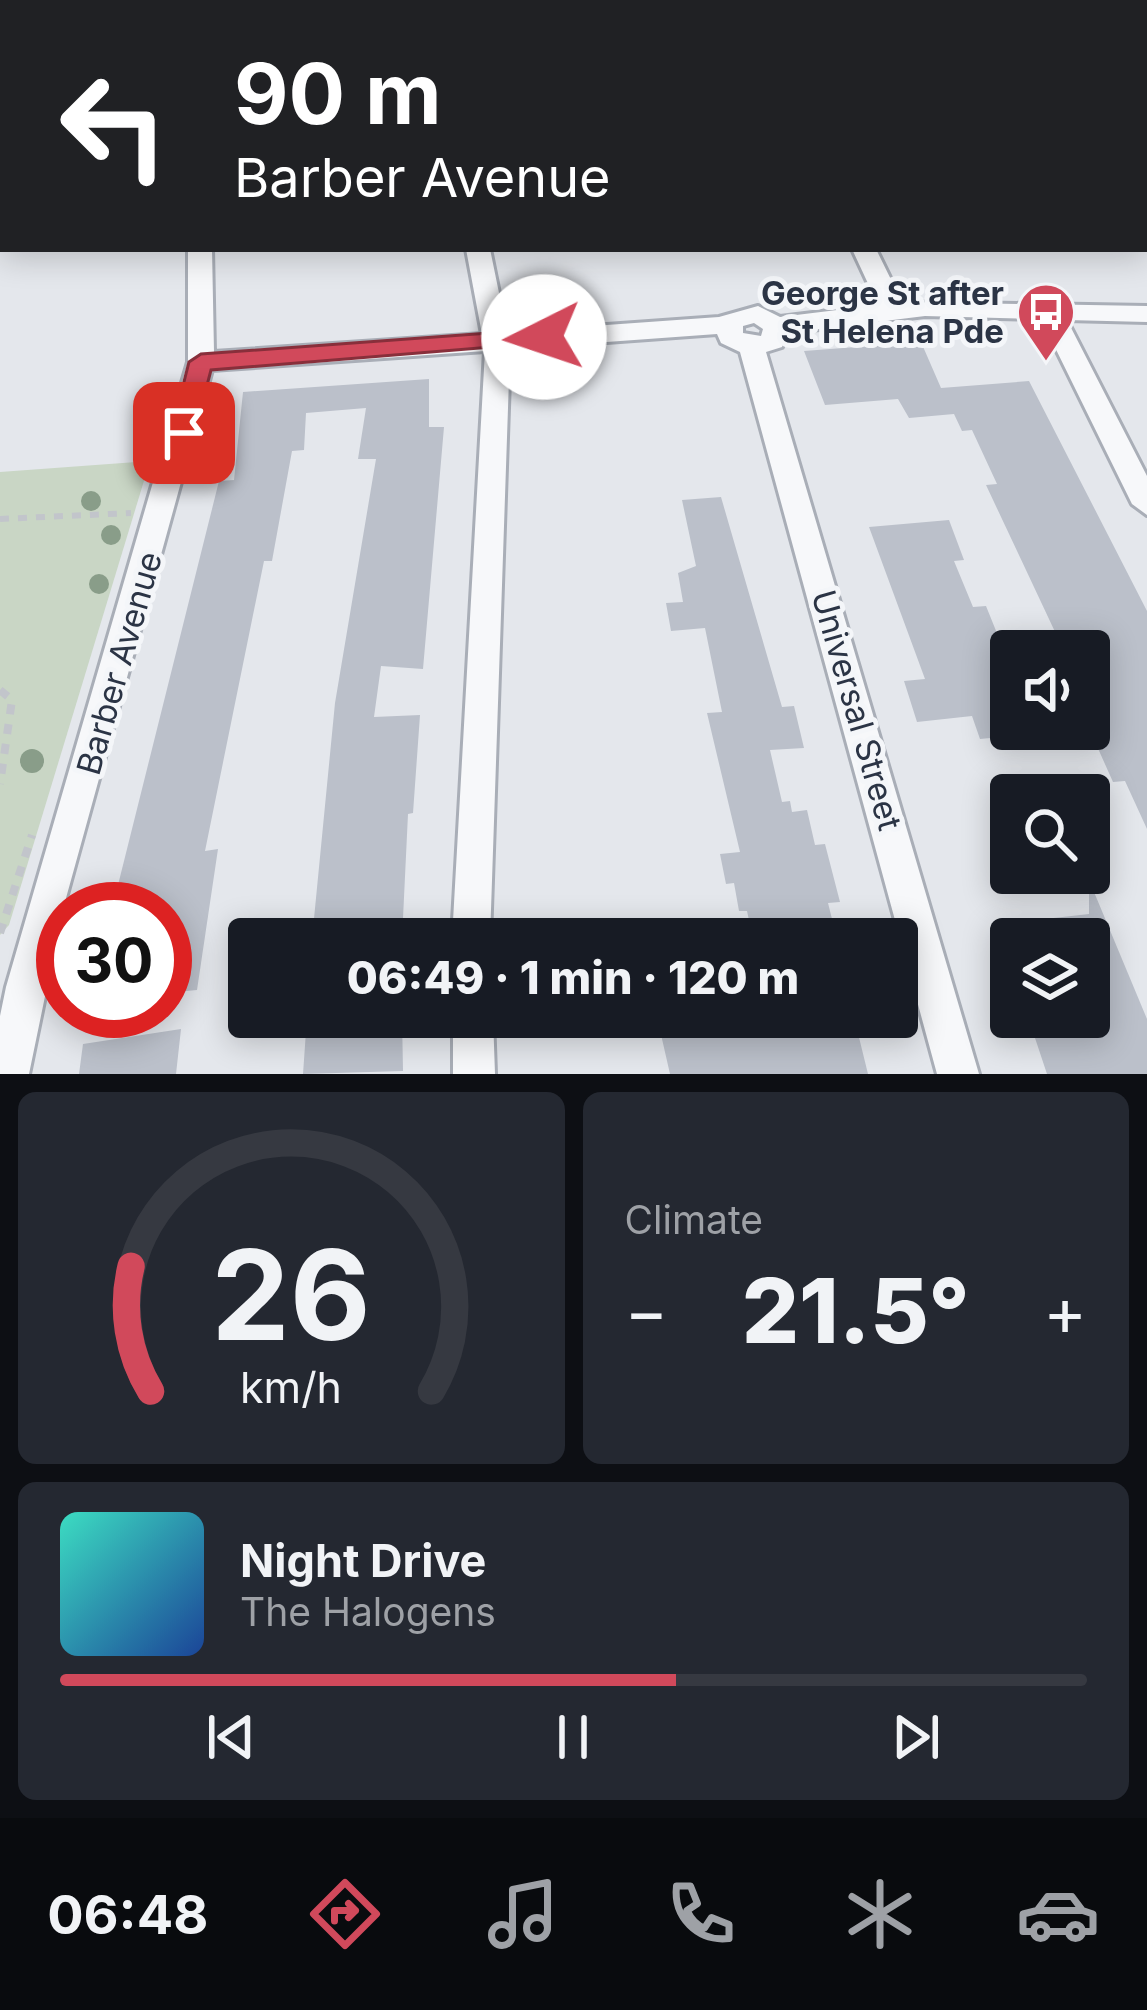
<!DOCTYPE html>
<html lang="en">
<head>
<meta charset="utf-8">
<style>
	:root { --surface:#171b24; --page:#242831; --text:#f1f3f6; --muted:#9ea1a6; --line:#363941; --accent:#d1495b }
	body { margin:0; font-family:Inter,sans-serif; background:var(--page); color:var(--text); height:100vh; display:flex; flex-direction:column; font-size:45px; white-space:nowrap }
	* { box-sizing:border-box; margin:0 }
	p { font-size:39px; color:var(--muted) }
	.icon { flex:none; width:66px; height:66px; fill:none; stroke:currentColor; stroke-width:2; stroke-linecap:round; stroke-linejoin:round }
	.map { position:relative; height:1074px; overflow:hidden }
	.panel { display:flex; flex-direction:column; gap:18px; padding:18px; background:#0d0f14; flex:1 }
	.panel>* { flex:none }
	.hud { position:absolute; left:0px; top:0px; width:1149px; height:252px; box-shadow:0 6px 30px #0003; background:#202124; color:#fff; overflow:hidden }
	.buttons { position:absolute; left:990px; top:630px; display:grid; gap:24px }
	.buttons a { display:grid; place-items:center; width:120px; height:120px; border-radius:12px; background:var(--surface); box-shadow:0 6px 30px #0003; font-size:60px }
	.speed { position:absolute; left:36px; top:882px; display:flex; gap:24px; font-size:60px; font-weight:700; text-align:center }
	.speed>* { display:grid; place-content:center; width:156px; height:156px; border-radius:50%; background:var(--surface); box-shadow:0 6px 30px #0003; line-height:1 }
	.speed .limit { border:18px solid #d22; background:#fff; color:#111 }
	.pin { position:absolute; display:grid; place-items:center; width:102px; height:102px; color:#fff; margin:-51px; border-radius:24px; box-shadow:0 6px 18px #0006 }
	.me { position:absolute; width:132px; margin:-66px; rotate:266deg; stroke-linejoin:round; filter:drop-shadow(0 0 9px #0008) }
	.turn { display:flex; align-items:center; gap:42px; height:252px; padding:0 36px; font-size:54px }
	.turn .icon { width:156px; height:156px; stroke-width:2.5 }
	.turn b { display:block; font-size:84px; line-height:102px }
	.big { font-size:90px; font-weight:800; line-height:1.1 }
	.panel .card { flex:1; display:flex; flex-direction:column; justify-content:center; gap:18px; min-width:0; padding:0 42px; border-radius:18px; background:var(--page) }
	.panel .dial { align-items:center; gap:0 }
	.dial svg { height:312px; overflow:visible; fill:none; stroke:var(--line); stroke-width:7; stroke-linecap:round; text-anchor:middle }
	.dial text { fill:var(--text); stroke:none }
	.song { display:flex; align-items:center; gap:36px }
	.cover { width:144px; height:144px; border-radius:18px; background:linear-gradient(135deg,hsl(170 70% 55%),hsl(220 70% 35%)) }
	.played { height:12px; border-radius:6px; background:linear-gradient(90deg,var(--accent) 60%,var(--line) 60%) }
	.keys { display:flex; justify-content:space-around; direction:ltr }
	.heat { display:flex; justify-content:space-between; align-items:center; font-size:66px; direction:ltr }
	.panel .tiles { flex:1; display:grid; gap:18px; grid-template-columns:1fr 1fr }
	.card:last-child { grid-column:span 2 }
	.trip { position:absolute; left:228px; top:918px; width:690px; height:120px; border-radius:12px; background:var(--surface); box-shadow:0 6px 30px #0003; font-weight:800; line-height:120px; text-align:center }
	.tabs { display:flex; height:192px; justify-content:space-around; align-items:center; background:#090b0e; color:var(--muted) }
	.tabs .icon { width:84px; height:84px }
	.tabs .current { color:var(--accent) }
	.tabs b { font-size:54px; color:var(--text) }
	.map>svg:first-child { display:block }
	.green { fill:#c9d6c5 }
	.building { fill:#bbc0ca }
	.lines { fill:none; stroke-linecap:round; stroke-linejoin:round }
	.minor-casing { stroke:#a9aeb7; stroke-width:6 }
	.path-far1 { stroke:#c2c5cb; stroke-width:6; stroke-dasharray:9 9; stroke-linecap:butt }
	.path { stroke:#c2c5cb; stroke-width:8; stroke-dasharray:10 10; stroke-linecap:butt }
	.minor { fill:#f7f8fa; fill-rule:evenodd }
	.tree { fill:#899d89 }
	.route { fill:#d1495b; stroke:#882f3b; stroke-width:3 }
	.labels { text-anchor:middle; stroke-width:10; stroke-linejoin:round; paint-order:stroke }
	.poi-label { font-size:33px; font-weight:bold; fill:#2b3445; stroke:#f4f6f9; text-anchor:end }
	.street-label { font-size:33px; fill:#2b3445; stroke:#f4f6f9 }
</style>
</head>
<body>
<div class="map">
<svg width="1147" height="1074" viewBox="0 0 1147 1074">
	<rect width="100%" height="100%" fill="#e4e7ec"/>
	<path class="green" d="M 150,461 L 9,925 L 0,935 L 0,472 Z"/>
	<path class="building" d="M 921,342 L 941,388 L 1029,381 L 1147,611 L 1147,829 L 1125,781 L 1113,782 L 1096,744 L 1089,745 L 1089,651 L 1064,651 L 986,485 L 997,484 L 972,430 L 962,431 L 954,414 L 909,418 L 898,399 L 825,405 L 804,351 Z
		M 429,379 L 429,427 L 444,427 L 423,669 L 381,666 L 374,717 L 420,715 L 413,813 L 408,814 L 402,939 L 312,939 L 335,703 L 376,459 L 358,459 L 366,408 L 306,413 L 304,450 L 292,451 L 272,561 L 264,561 L 205,851 L 218,849 L 197,990 L 165,993 L 165,909 L 112,909 L 219,481 L 234,480 L 243,392 Z
		M 721,497 L 782,707 L 794,706 L 804,748 L 770,750 L 782,802 L 790,801 L 792,812 L 807,810 L 815,845 L 825,844 L 840,902 L 828,903 L 837,939 L 753,939 L 747,911 L 739,911 L 734,883 L 726,884 L 720,854 L 740,852 L 707,713 L 722,712 L 705,628 L 671,631 L 666,603 L 683,602 L 678,573 L 696,566 L 682,500 Z
		M 949,520 L 964,560 L 954,561 L 973,607 L 986,606 L 1011,668 L 1011,736 L 980,739 L 972,716 L 917,722 L 904,681 L 925,679 L 869,527 Z
		M 1089,880 L 1147,1019 L 1147,1074 L 1047,1074 L 1031,1026 L 1044,1025 L 1041,1017 L 1089,1017 L 1089,939 L 1011,939 L 1010,923 L 1089,914 Z
		M 307,1017 L 402,1017 L 403,1071 L 303,1074 Z
		M 657,1017 L 854,1017 L 868,1074 L 670,1074 Z
		M 181,1029 L 176,1074 L 79,1074 L 83,1044 Z"/>
	<g class="lines">
		<g class="minor-casing">
			<path id="minor" d="M 0,0 L 11,0 L 0,9 Z
				M 744,0 L 762,0 L 763,3 L 745,3 Z
				M 1008,0 L 1026,0 L 1027,3 L 1009,3 Z
				M 0,21 L 3,22 L 3,34 L 0,33 Z
				M 0,152 L 3,152 L 3,166 L 0,166 Z
				M 1146,173 L 1147,173 L 1147,188 L 1146,188 Z
				M 188,249 L 212,249 L 214,352 L 482,334 L 466,249 L 490,249 L 507,332 L 719,317 L 758,306 L 780,317 L 878,305 L 852,249 L 876,249 L 902,302 L 1147,306 L 1147,322 L 1067,320 L 1147,476 L 1147,515 L 1132,504 L 1041,319 L 925,316 L 787,333 L 782,347 L 766,352 L 979,1074 L 937,1074 L 740,352 L 721,343 L 717,334 L 510,349 L 490,939 L 452,939 L 485,351 L 212,370 L 63,909 L 29,1074 L 0,1074 L 0,1016 L 6,987 L 188,362 ZM 754,323 L 763,329 L 761,336 L 743,333 L 743,326 Z
				M 453,1017 L 493,1017 L 495,1074 L 453,1074 Z"/>
		</g>
		<path class="path-far1" d="M 0,519 L 131,513"/>
		<path class="path" d="M 0,690 L 12,700 L 0,784
			M 0,933 L 32,835"/>
		<use href="#minor" class="minor"/>
	</g>
	<g class="tree">
		<circle cx="91" cy="501" r="10"/>
		<circle cx="111" cy="535" r="10"/>
		<circle cx="99" cy="584" r="10"/>
		<circle cx="32" cy="761" r="12"/>
	</g>
	<path class="route" d="M 544,329 L 556,337 L 553,342 L 211,370 L 193,439 L 175,439 L 171,433 L 189,362 L 201,354 Z"/>
	<defs>
		<g id="bus-pin" transform="scale(3)"><path d="M0 17L-7.5 6A9.5 9.5 0 1 1 7.5 6Z" fill="#d1495b" stroke="#f4f6f9"/><path d="M-5-6H5V4H4V6H2V4H-2V6H-4V4H-5ZM-3.5-4V0h7V-4ZM-3.5 1.2v1.5H-2V1.2ZM2 1.2v1.5H3.5V1.2Z" fill="#fff"/></g>
	</defs>
	<g fill-rule="evenodd">
		<use href="#bus-pin" x="1046" y="312"/>
	</g>
	<g class="labels">
		<g class="poi-label">
			<text x="1004" y="305">George St after<tspan x="1004" dy="38">St Helena Pde</tspan></text>
		</g>
		<g class="street-label">
			<text transform="translate(119 663) rotate(-74)" y="12">Barber Avenue</text>
			<text transform="translate(857 710) rotate(74)" y="12">Universal Street</text>
		</g>
	</g>
</svg>
<div class="buttons">
<a><svg class="icon" aria-label="sound" viewBox="0 0 24 24"><path d="M4 9h4l5-4v14l-5-4H4zM17 9q2 3 0 6"/></svg></a>
<a><svg class="icon" aria-label="search" viewBox="0 0 24 24"><circle cx="10" cy="10" r="6"/><path d="M15 15l6 6"/></svg></a>
<a><svg class="icon" aria-label="layers" viewBox="0 0 24 24"><path d="M12 4l9 5-9 5-9-5zM3 14l9 5 9-5"/></svg></a>
</div>
<div class="speed"><div class="limit">30</div></div>
<div class="pin" style="left:184px;top:433px;background:#d93025"><svg class="icon" aria-label="arrive" viewBox="0 0 24 24"><path d="M6 21V4h12l-3 4 3 4H6"/></svg></div>
<svg class="me" style="left:544px;top:337px" viewBox="-20 -20 40 40"><circle r="19" fill="#fff"/><path d="M0-13L10 11 0 6-10 11z" fill="#d1495b"/></svg>
<div class="trip">06:49 · 1 min · 120 m</div>
<div class="hud">
<div class="turn"><svg class="icon" aria-label="left" viewBox="0 0 24 24"><path d="M17 20v-9H6M10 6l-5 5 5 5"/></svg><div><b>90 m</b>Barber Avenue</div></div>
</div>
</div>
<section class="panel">
<div class="tiles">
<div class="card dial"><svg viewBox="0 0 100 80">
<path d="M14 69A42 42 0 1 1 86 69"/>
<path d="M14 69A42 42 0 0 1 9 37" stroke="#d1495b"/>
<text x="50" y="56" font-size="32" font-weight="700">26</text>
<text x="50" y="72" font-size="11">km/h</text>
</svg></div>
<div class="card"><p>Climate</p>
<div class="heat"><a>−</a><b class="big">21.5°</b><a>+</a></div>
</div>
<div class="card">
<div class="song"><i class="cover"></i><div><b>Night Drive</b><p>The Halogens</p></div></div>
<div class="played"></div>
<div class="keys"><svg class="icon" aria-label="previous" viewBox="0 0 24 24"><path d="M18 5L8 12l10 7zM5 5v14"/></svg><svg class="icon" aria-label="pause" viewBox="0 0 24 24"><path d="M8 5v14M16 5v14"/></svg><svg class="icon" aria-label="next" viewBox="0 0 24 24"><path d="M6 5l10 7-10 7zM19 5v14"/></svg></div>
</div>
</div>
</section>
<nav class="tabs">
<b>06:48</b>
<svg class="icon current" aria-label="directions" viewBox="0 0 24 24"><path d="M12 3l9 9-9 9-9-9zM9 14v-3h6M13 9l2 2-2 2"/></svg>
<svg class="icon" aria-label="music" viewBox="0 0 24 24"><path d="M9 18V5l10-2v13"/><circle cx="6" cy="18" r="3"/><circle cx="16" cy="16" r="3"/></svg>
<svg class="icon" aria-label="phone" viewBox="0 0 24 24"><path d="M5 4h4l2 5-3 2q2 4 5 5l2-3 5 2v4C11 20 4 13 5 4z"/></svg>
<svg class="icon" aria-label="climate" viewBox="0 0 24 24"><path d="M12 3v18M4 7l16 10M4 17L20 7"/></svg>
<svg class="icon" aria-label="car" viewBox="0 0 24 24"><path d="M5 17H2v-5l4-1 3-4h7l3 4 3 1v5h-3M9 17h6M6 11h13"/><circle cx="7" cy="17" r="2"/><circle cx="17" cy="17" r="2"/></svg>
</nav>
</body>
</html>
